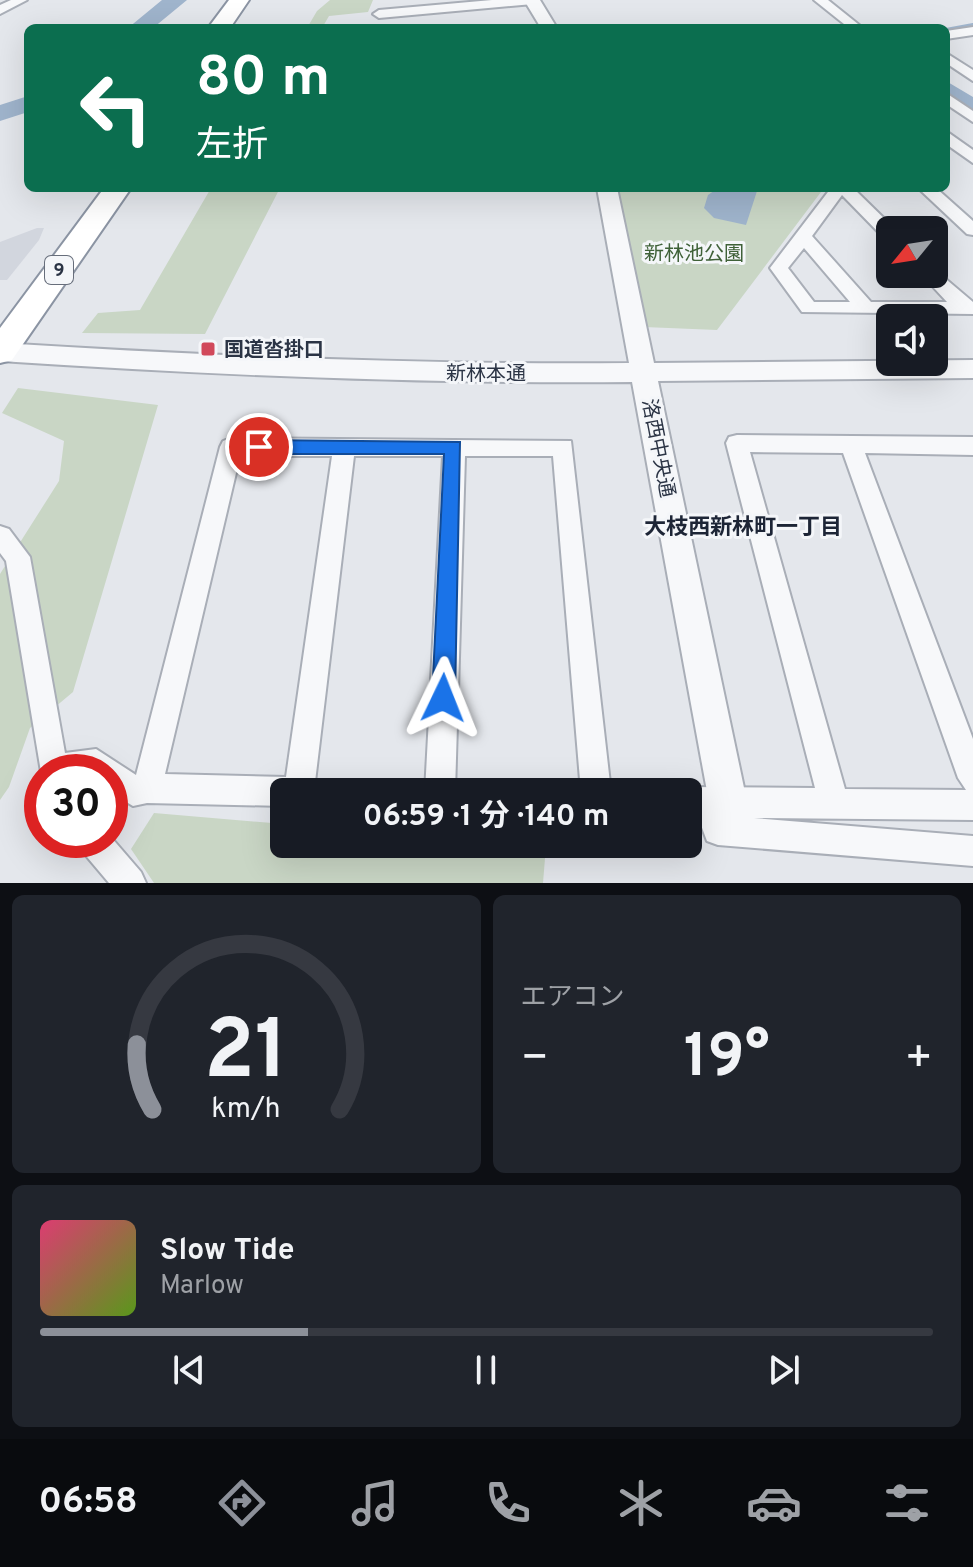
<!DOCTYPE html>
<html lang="ja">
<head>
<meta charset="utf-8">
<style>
	:root { --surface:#171b24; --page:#20242c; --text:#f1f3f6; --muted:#9ea1a6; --line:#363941; --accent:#8c9099 }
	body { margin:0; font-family:Overpass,"Noto Sans JP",sans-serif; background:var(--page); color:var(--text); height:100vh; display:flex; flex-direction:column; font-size:30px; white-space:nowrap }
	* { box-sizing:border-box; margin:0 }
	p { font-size:26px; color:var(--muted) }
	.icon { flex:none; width:44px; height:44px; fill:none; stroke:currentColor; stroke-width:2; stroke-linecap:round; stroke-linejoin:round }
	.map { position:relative; height:883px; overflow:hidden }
	.details { display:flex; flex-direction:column; gap:12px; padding:12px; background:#0d0f14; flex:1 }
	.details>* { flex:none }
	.banner { position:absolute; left:24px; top:24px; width:926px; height:168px; border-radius:12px; box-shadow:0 8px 32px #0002; background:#0b6e4f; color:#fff; overflow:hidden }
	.needle { width:52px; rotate:240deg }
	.buttons { position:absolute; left:876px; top:216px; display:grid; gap:16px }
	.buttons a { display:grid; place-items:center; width:72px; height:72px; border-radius:12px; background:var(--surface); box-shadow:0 8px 32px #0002; font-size:40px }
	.speed { position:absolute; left:24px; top:754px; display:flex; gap:16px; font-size:40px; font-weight:700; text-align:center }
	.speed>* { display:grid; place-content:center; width:104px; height:104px; border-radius:50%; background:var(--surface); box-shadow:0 8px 32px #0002; line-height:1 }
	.speed .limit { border:12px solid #d22; background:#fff; color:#111 }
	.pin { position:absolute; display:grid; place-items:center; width:68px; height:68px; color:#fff; margin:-34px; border:4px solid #fff; border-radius:50%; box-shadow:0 2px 8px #0007 }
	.me { position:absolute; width:88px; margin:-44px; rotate:2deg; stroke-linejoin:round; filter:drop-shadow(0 0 6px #0008) }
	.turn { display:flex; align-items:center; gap:28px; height:168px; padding:0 40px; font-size:36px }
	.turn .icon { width:104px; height:104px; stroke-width:2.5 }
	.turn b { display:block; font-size:56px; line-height:68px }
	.big { font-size:60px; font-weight:700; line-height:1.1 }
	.details .tile { flex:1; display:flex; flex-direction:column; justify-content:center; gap:12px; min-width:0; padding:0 28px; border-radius:12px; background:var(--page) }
	.details .dial { align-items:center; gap:0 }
	.dial svg { height:208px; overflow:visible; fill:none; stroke:var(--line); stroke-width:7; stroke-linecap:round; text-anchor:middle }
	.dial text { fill:var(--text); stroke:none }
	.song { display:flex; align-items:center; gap:24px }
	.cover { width:96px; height:96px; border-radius:12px; background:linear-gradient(135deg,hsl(340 70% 55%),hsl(90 70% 35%)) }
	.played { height:8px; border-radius:4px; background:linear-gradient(90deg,var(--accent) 30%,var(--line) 30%) }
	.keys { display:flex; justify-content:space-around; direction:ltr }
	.heat { display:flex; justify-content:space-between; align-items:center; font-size:44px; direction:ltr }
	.details .tiles { flex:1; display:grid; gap:12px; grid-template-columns:1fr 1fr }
	.tile:last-child { grid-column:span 2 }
	.trip { position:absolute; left:270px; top:778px; width:432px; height:80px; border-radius:12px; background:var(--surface); box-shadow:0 8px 32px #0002; font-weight:700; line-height:80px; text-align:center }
	.tab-bar { display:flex; height:128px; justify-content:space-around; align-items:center; background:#090b0e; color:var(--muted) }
	.tab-bar .icon { width:56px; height:56px }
	.tab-bar .selected { color:var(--accent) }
	.tab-bar b { font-size:36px; color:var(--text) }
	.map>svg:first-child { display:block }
	.built { fill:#d2d6de }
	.green { fill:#c9d6c5 }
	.water { fill:#9fb4cc }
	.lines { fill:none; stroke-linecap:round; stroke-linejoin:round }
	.stream { stroke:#9fb4cc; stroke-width:4 }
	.river { fill:#9fb4cc; fill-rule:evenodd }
	.minor-casing { stroke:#a9aeb7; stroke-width:4 }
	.tertiary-casing { stroke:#a9aeb7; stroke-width:4 }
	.trunk-casing { stroke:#8b94a3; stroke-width:4 }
	.minor { fill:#f7f8fa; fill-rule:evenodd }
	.tertiary { fill:#f7f8fa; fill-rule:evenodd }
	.trunk { fill:#fff; fill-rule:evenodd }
	.route { fill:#1a73e8; stroke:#114b97; stroke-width:2 }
	.poi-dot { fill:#d1495b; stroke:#f4f6f9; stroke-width:3 }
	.labels { text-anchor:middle; stroke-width:6; stroke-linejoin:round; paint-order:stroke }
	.shield { fill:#f4f6f9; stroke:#676e7b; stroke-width:2 }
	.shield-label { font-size:18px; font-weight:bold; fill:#2b3445 }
	.park-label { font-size:20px; fill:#3f6138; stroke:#f4f6f9 }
	.poi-label { font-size:20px; font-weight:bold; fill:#2b3445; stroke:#f4f6f9; text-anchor:start }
	.street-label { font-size:20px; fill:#2b3445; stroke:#f4f6f9 }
	.neighbourhood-label { font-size:22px; font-weight:bold; fill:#1d2536; stroke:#f4f6f9 }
</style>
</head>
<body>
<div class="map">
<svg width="973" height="883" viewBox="0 0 973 883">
	<rect width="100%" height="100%" fill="#e4e7ec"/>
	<path class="built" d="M 37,228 L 44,228 L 39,240 L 7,280 L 0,280 L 0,242 Z"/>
	<path class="green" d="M 330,0 L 373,0 L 368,12 L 329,16 L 322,28 L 307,28 L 317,11 Z
		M 211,188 L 280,188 L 205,334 L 82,333 L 98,313 L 140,310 Z
		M 615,188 L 824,188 L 717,330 L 644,327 Z
		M 18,388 L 158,405 L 73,692 L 30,728 L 9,787 L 0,800 L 0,574 L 59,481 L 64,441 L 2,413 Z
		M 154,813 L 284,824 L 284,844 L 546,846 L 543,883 L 154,883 L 131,849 Z"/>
	<path class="water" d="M 718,188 L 758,188 L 746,225 L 714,218 L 704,208 L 708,195 Z"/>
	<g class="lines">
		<path class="stream" d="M 946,30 L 973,25"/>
		<path class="river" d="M 162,0 L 187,0 L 153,28 L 128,28 Z
			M 946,81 L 973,97 L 973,117 L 946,100 Z
			M 28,96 L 28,112 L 0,121 L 0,105 Z"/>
		<g class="minor-casing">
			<path id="minor" d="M 11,0 L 27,0 L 0,14 L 0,5 Z
				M 492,0 L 539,0 L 533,4 L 379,18 L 373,14 L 379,10 Z
				M 814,0 L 828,0 L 863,28 L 849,28 Z
				M 973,27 L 973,35 L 946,39 L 946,31 Z
				M 946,53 L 973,70 L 973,81 L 946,63 Z
				M 946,93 L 973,111 L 973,122 L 946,104 Z
				M 946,131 L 973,150 L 973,163 L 946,144 Z
				M 831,188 L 853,188 L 896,230 L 890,230 L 890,239 L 884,238 L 842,195 L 812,236 L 871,302 L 947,302 L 921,274 L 934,274 L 934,269 L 973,302 L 973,314 L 802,312 L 770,268 ZM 804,248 L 850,302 L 814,302 L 788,268 Z
				M 918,188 L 936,188 L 973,221 L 973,235 L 967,234 Z
				M 737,435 L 973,437 L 973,455 L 865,453 L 973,739 L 973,820 L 754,818 L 973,836 L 973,866 L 718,845 L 707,841 L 698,817 L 688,817 L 688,792 L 677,792 L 688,787 L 815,788 L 726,443 L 729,437 ZM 750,452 L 843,453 L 958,778 L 966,790 L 845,789 Z
				M 231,438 L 571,441 L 611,792 L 581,792 L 553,456 L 465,456 L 455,792 L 425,792 L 443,456 L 354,456 L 315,782 L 319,792 L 284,792 L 284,806 L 147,803 L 133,806 L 110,792 L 110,772 L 42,772 L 42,778 L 6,561 L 0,553 L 0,526 L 9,529 L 30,557 L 65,753 L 96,749 L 136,775 L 220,447 L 223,441 ZM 240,456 L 332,456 L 286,777 L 165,774 Z
				M 110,836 L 141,872 L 146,883 L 109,883 L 82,851 L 78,840 L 110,840 Z"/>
		</g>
		<g class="tertiary-casing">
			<path id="tertiary" d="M 524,0 L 540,0 L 557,28 L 541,28 Z
				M 597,188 L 617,188 L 654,363 L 973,360 L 973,378 L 658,381 L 747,802 L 741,815 L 728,821 L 715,815 L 709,802 L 632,382 C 421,384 211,375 0,361 L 0,343 C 210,356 418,365 629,363 Z"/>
		</g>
		<g class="trunk-casing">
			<path id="trunk" d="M 229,0 L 249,0 L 230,28 L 208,28 Z
				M 104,188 L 131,188 L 12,360 L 0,363 L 0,328 Z"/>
		</g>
		<use href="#minor" class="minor"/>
		<use href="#tertiary" class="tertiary"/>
		<use href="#trunk" class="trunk"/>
	</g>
	<path class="route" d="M 259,440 L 460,442 L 455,698 L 451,706 L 443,709 L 435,706 L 432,698 L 444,454 L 259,454 L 250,447 Z"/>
	<rect class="poi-dot" x="200" y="341" width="16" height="16" rx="4"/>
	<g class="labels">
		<rect class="shield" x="45" y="256" width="28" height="28" rx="6"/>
		<g class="shield-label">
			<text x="59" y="276">9</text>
		</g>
		<g class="park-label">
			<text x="694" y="260">新林池公園</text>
		</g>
		<g class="poi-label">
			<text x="224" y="356">国道沓掛口</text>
		</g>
		<g class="street-label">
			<text x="486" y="380">新林本通</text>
			<text transform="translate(659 448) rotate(79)" y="7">洛西中央通</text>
		</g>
		<g class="neighbourhood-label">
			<text x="743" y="534">大枝西新林町一丁目</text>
		</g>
	</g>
</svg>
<div class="buttons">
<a><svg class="needle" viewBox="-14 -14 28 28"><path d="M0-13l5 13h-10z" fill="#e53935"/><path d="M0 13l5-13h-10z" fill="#9ea1a6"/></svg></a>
<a><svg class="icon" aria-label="sound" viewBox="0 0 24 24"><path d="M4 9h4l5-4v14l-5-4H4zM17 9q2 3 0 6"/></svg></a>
</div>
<div class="speed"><div class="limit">30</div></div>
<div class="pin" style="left:259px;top:447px;background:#d93025"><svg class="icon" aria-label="arrive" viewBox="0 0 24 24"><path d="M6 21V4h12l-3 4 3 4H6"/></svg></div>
<svg class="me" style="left:443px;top:698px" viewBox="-20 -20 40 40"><path d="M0-17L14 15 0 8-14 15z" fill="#1a73e8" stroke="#fff" stroke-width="4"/></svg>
<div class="trip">06:59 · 1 分 · 140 m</div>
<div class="banner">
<div class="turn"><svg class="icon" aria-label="left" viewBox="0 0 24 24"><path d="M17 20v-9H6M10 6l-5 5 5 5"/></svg><div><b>80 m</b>左折</div></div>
</div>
</div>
<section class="details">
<div class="tiles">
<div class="tile dial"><svg viewBox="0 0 100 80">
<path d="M14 69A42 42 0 1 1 86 69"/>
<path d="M14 69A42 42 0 0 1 8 44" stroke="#8c9099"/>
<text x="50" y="56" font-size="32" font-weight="700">21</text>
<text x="50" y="72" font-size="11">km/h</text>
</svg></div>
<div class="tile"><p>エアコン</p>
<div class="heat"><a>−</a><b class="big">19°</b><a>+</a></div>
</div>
<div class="tile">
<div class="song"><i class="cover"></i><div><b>Slow Tide</b><p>Marlow</p></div></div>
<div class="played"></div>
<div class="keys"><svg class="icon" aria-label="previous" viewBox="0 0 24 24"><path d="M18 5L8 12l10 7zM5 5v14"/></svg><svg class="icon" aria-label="pause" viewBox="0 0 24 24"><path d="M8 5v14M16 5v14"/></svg><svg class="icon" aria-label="next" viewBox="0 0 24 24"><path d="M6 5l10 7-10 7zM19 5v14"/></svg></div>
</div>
</div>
</section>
<nav class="tab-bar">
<b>06:58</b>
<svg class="icon selected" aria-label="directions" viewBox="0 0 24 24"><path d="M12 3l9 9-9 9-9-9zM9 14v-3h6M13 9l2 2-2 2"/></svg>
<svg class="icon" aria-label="music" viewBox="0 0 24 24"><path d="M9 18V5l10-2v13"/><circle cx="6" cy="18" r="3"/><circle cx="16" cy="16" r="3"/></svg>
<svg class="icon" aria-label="phone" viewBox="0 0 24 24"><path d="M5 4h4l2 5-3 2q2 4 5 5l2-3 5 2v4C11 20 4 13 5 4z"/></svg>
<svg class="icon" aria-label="climate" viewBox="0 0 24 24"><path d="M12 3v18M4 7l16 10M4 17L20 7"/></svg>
<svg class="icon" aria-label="car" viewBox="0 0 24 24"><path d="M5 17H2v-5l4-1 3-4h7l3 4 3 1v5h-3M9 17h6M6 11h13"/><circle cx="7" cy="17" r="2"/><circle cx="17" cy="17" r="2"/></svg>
<svg class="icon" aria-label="filters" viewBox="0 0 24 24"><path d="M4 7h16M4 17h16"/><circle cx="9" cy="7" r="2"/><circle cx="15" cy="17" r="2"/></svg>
</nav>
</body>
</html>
